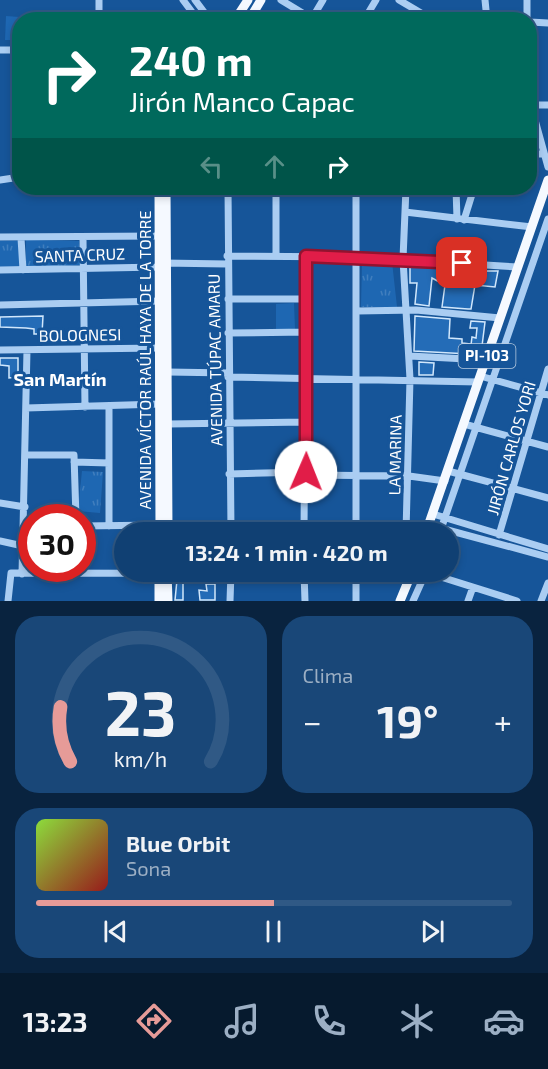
<!DOCTYPE html>
<html lang="es">
<head>
<meta charset="utf-8">
<style>
	:root { --surface:#104073; --page:#194778; --text:#f1f3f6; --muted:#9cafc4; --line:#305985; --accent:#e69b98 }
	body { margin:0; font-family:"Exo 2",sans-serif; background:var(--page); color:var(--text); height:100vh; display:flex; flex-direction:column; font-size:22px; white-space:nowrap }
	* { box-sizing:border-box; margin:0 }
	p { font-size:20px; color:var(--muted) }
	.icon { flex:none; width:33px; height:33px; fill:none; stroke:currentColor; stroke-width:2; stroke-linecap:round; stroke-linejoin:round }
	.map { position:relative; height:601px; overflow:hidden }
	.panel { display:flex; flex-direction:column; gap:15px; padding:15px; background:#09233f; flex:1 }
	.panel>* { flex:none }
	.top-card { position:absolute; left:12px; top:12px; width:525px; height:183px; border-radius:24px; box-shadow:0 3px 9px #0003,0 0 0 2px var(--line); background:#00695c; color:#fff; overflow:hidden }
	.speed { position:absolute; left:18px; top:504px; display:flex; gap:12px; font-size:30px; font-weight:700; text-align:center }
	.speed>* { display:grid; place-content:center; width:78px; height:78px; border-radius:50%; background:var(--surface); box-shadow:0 3px 9px #0003,0 0 0 2px var(--line); line-height:1 }
	.speed .limit { border:9px solid #d22; background:#fff; color:#111 }
	.pin { position:absolute; display:grid; place-items:center; width:51px; height:51px; color:#fff; margin:-26px; border-radius:12px; box-shadow:0 3px 9px #0006 }
	.me { position:absolute; width:66px; margin:-33px; rotate:1deg; stroke-linejoin:round; filter:drop-shadow(0 0 4px #0008) }
	.turn { display:flex; align-items:center; gap:21px; height:126px; padding:0 18px; font-size:27px }
	.turn .icon { width:78px; height:78px; stroke-width:2.5 }
	.turn b { display:block; font-size:42px; line-height:51px }
	.lanes { display:flex; align-items:center; height:57px; padding:0 18px; background:#0003; justify-content:center; gap:30px; direction:ltr }
	.lanes .off { opacity:.35 }
	.big { font-size:45px; font-weight:700; line-height:1.1 }
	.panel .card { flex:1; display:flex; flex-direction:column; justify-content:center; gap:9px; min-width:0; padding:0 21px; border-radius:24px; background:var(--page) }
	.panel .dial { align-items:center; gap:0 }
	.dial svg { height:156px; overflow:visible; fill:none; stroke:var(--line); stroke-width:7; stroke-linecap:round; text-anchor:middle }
	.dial text { fill:var(--text); stroke:none }
	.song { display:flex; align-items:center; gap:18px }
	.cover { width:72px; height:72px; border-radius:9px; background:linear-gradient(135deg,hsl(90 70% 55%),hsl(0 70% 35%)) }
	.played { height:6px; border-radius:3px; background:linear-gradient(90deg,var(--accent) 50%,var(--line) 50%) }
	.keys { display:flex; justify-content:space-around; direction:ltr }
	.heat { display:flex; justify-content:space-between; align-items:center; font-size:33px; direction:ltr }
	.panel .tiles { flex:1; display:grid; gap:15px; grid-template-columns:1fr 1fr }
	.card:last-child { grid-column:span 2 }
	.trip { position:absolute; left:114px; top:522px; width:345px; height:60px; border-radius:30px; background:var(--surface); box-shadow:0 3px 9px #0003,0 0 0 2px var(--line); font-weight:700; line-height:60px; text-align:center }
	.tabs { display:flex; height:96px; justify-content:space-around; align-items:center; background:#061a2e; color:var(--muted) }
	.tabs .icon { width:42px; height:42px }
	.tabs .active { color:var(--accent) }
	.tabs b { font-size:27px; color:var(--text) }
	.map>svg:first-child { display:block }
	.park { fill:url(#park-tufts) }
	.garden { fill:#1e67b2 }
	.building { fill:#246cb7; stroke:#d1e7fc; stroke-width:1.5 }
	.lines { fill:none; stroke-linecap:round; stroke-linejoin:round }
	.minor { stroke:#aacdf2; stroke-width:7 }
	.major { stroke:#f5f9ff; stroke-width:9 }
	.route-casing { stroke:#92132f; stroke-width:15 }
	.route { stroke:#e11d48; stroke-width:10 }
	.labels { text-anchor:middle; stroke-width:6; stroke-linejoin:round; paint-order:stroke }
	.shield { fill:#165599; stroke:#b9cce0; stroke-width:1.5 }
	.shield-label { font-size:15px; font-weight:bold; fill:#fff }
	.street-label { font-size:16px; fill:#fff; stroke:#165599 }
	.neighbourhood-label { font-size:18px; font-weight:bold; fill:#fff; stroke:#165599 }
</style>
</head>
<body>
<div class="map">
<svg width="548" height="601" viewBox="0 0 548 601">
	<defs>
		<pattern id="park-tufts" width="24" height="20" patternUnits="userSpaceOnUse" patternTransform="scale(1.5)"><rect width="24" height="20" fill="#1e67b2"/><path d="M3 7l-1-3M5 7V3M7 7l1-3M15 17l-1-3M17 17v-4M19 17l1-3" fill="none" stroke="#407ebe"/></pattern>
	</defs>
	<rect width="100%" height="100%" fill="#165599"/>
	<path class="park" d="M 26,240 L 79,241 L 80,265 L 26,268 Z
		M 0,241 L 18,241 L 20,267 L 0,267 Z
		M 362,262 L 392,262 L 397,307 L 361,307 Z
		M 82,471 L 103,472 L 100,513 L 78,511 Z"/>
	<path class="garden" d="M 6,16 L 20,17 L 19,40 L 5,40 Z
		M 294,303 L 295,329 L 276,330 L 276,304 Z"/>
	<path class="building" d="M 410,266 L 476,271 L 498,271 L 495,287 L 475,285 L 471,309 L 468,309 L 442,307 L 445,285 L 432,278 L 429,306 L 415,304 L 417,283 L 410,283 Z
		M 43,316 L 42,334 L 34,334 L 34,329 L 26,328 L 0,327 L 0,317 Z
		M 415,316 L 450,319 L 449,338 L 462,339 L 462,343 L 470,344 L 469,354 L 414,351 Z
		M 471,321 L 485,322 L 482,346 L 471,345 L 472,337 L 476,338 L 477,328 L 470,328 Z
		M 0,358 L 18,358 L 18,377 L 9,378 L 9,366 L 0,365 Z
		M 419,362 L 434,363 L 433,375 L 419,375 Z
		M 177,580 L 183,580 L 183,600 L 175,600 Z
		M 206,584 L 215,584 L 215,600 L 200,600 L 199,590 L 207,591 Z"/>
	<g class="lines">
		<path class="minor" d="M 99,0 L 99,20
			M 183,0 L 198,20
			M 195,0 L 210,20
			M 281,0 L 314,20
			M 399,0 L 421,13 L 439,20
			M 485,0 L 487,20
			M 61,20 L 61,14
			M 311,20 L 323,0
			M 364,20 L 376,0
			M 527,20 L 527,0
			M 530,22 L 548,23
			M 0,50 L 20,50
			M 530,57 L 535,120 L 548,167
			M 530,105 L 548,105
			M 530,154 L 543,154
			M 0,180 L 20,177
			M 228,188 L 231,532
			M 276,188 L 276,255
			M 356,188 L 356,532
			M 456,188 L 457,219
			M 405,212 L 532,227
			M 464,220 L 474,188
			M 0,237 L 159,236
			M 21,238 L 23,270
			M 83,238 L 85,407
			M 227,256 L 355,257 L 518,267
			M 163,263 L 227,264
			M 0,270 L 160,267
			M 228,299 L 306,299
			M 0,305 L 161,301
			M 357,311 L 416,310 L 500,318
			M 228,333 L 306,332
			M 0,350 L 160,348
			M 410,356 L 485,360
			M 168,372 L 229,373
			M 480,376 L 548,395
			M 228,377 L 478,382
			M 26,408 L 160,404
			M 168,424 L 306,422
			M 464,424 L 548,447
			M 26,455 L 74,455 L 76,518
			M 74,462 L 109,463
			M 448,471 L 548,498
			M 229,474 L 306,472
			M 306,475 L 409,476 L 445,481
			M 0,503 L 25,507
			M 433,514 L 548,549
			M 429,525 L 548,557
			M 82,526 L 160,525
			M 109,526 L 109,407
			M 231,527 L 304,524
			M 304,532 L 306,256
			M 406,532 L 410,379 L 403,259 L 406,188
			M 440,532 L 548,219
			M 499,535 L 548,369
			M 0,541 L 23,546
			M 304,572 L 305,601
			M 425,572 L 517,601
			M 22,574 L 27,350
			M 356,574 L 356,601
			M 8,601 L 11,573 L 404,574 L 409,579
			M 230,601 L 231,572
			M 413,601 L 426,572
			M 468,601 L 473,587
			M 541,601 L 548,583"/>
		<path class="major" d="M 235,20 L 248,0
			M 249,20 L 261,0
			M 159,188 L 160,532
			M 166,188 L 168,532
			M 426,532 L 548,180
			M 167,572 L 168,601
			M 159,601 L 159,572
			M 400,601 L 412,572"/>
	</g>
	<g class="lines">
		<g class="route-casing">
			<path id="route" d="M 306,472 L 306,256 L 462,263"/>
		</g>
		<use href="#route" class="route"/>
	</g>
	<g class="labels">
		<rect class="shield" x="458.5" y="344" width="57" height="24" rx="4.5"/>
		<g class="shield-label">
			<text x="487" y="361">PI-103</text>
		</g>
		<g class="street-label">
			<text transform="translate(80 255) rotate(-2)" y="6">SANTA CRUZ</text>
			<text transform="translate(80 335) rotate(-1)" y="6">BOLOGNESI</text>
			<text transform="translate(145 360) rotate(-90)" y="6">AVENIDA VÍCTOR RAÚL HAYA DE LA TORRE</text>
			<text transform="translate(215 360) rotate(-91)" y="6">AVENIDA TÚPAC AMARU</text>
			<text transform="translate(511 448) rotate(-74)" y="6">JIRÓN CARLOS YORI</text>
			<text transform="translate(395 455) rotate(-89)" y="6">LA MARINA</text>
		</g>
		<g class="neighbourhood-label">
			<text x="60" y="386">San Martín</text>
		</g>
	</g>
</svg>
<div class="speed"><div class="limit">30</div></div>
<div class="pin" style="left:462px;top:263px;background:#d93025"><svg class="icon" aria-label="arrive" viewBox="0 0 24 24"><path d="M6 21V4h12l-3 4 3 4H6"/></svg></div>
<svg class="me" style="left:306px;top:472px" viewBox="-20 -20 40 40"><circle r="19" fill="#fff"/><path d="M0-13L10 11 0 6-10 11z" fill="#e11d48"/></svg>
<div class="trip">13:24 · 1 min · 420 m</div>
<div class="top-card">
<div class="turn"><svg class="icon" aria-label="right" viewBox="0 0 24 24"><path d="M7 20v-9h11M14 6l5 5-5 5"/></svg><div><b>240 m</b>Jirón Manco Capac</div></div>
<div class="lanes"><svg class="icon off" aria-label="left" viewBox="0 0 24 24"><path d="M17 20v-9H6M10 6l-5 5 5 5"/></svg><svg class="icon off" aria-label="ahead" viewBox="0 0 24 24"><path d="M12 20V5M6 11l6-6 6 6"/></svg><svg class="icon" aria-label="right" viewBox="0 0 24 24"><path d="M7 20v-9h11M14 6l5 5-5 5"/></svg></div>
</div>
</div>
<section class="panel">
<div class="tiles">
<div class="card dial"><svg viewBox="0 0 100 80">
<path d="M14 69A42 42 0 1 1 86 69"/>
<path d="M14 69A42 42 0 0 1 9 41" stroke="#e69b98"/>
<text x="50" y="56" font-size="32" font-weight="700">23</text>
<text x="50" y="72" font-size="11">km/h</text>
</svg></div>
<div class="card"><p>Clima</p>
<div class="heat"><a>−</a><b class="big">19°</b><a>+</a></div>
</div>
<div class="card">
<div class="song"><i class="cover"></i><div><b>Blue Orbit</b><p>Sona</p></div></div>
<div class="played"></div>
<div class="keys"><svg class="icon" aria-label="previous" viewBox="0 0 24 24"><path d="M18 5L8 12l10 7zM5 5v14"/></svg><svg class="icon" aria-label="pause" viewBox="0 0 24 24"><path d="M8 5v14M16 5v14"/></svg><svg class="icon" aria-label="next" viewBox="0 0 24 24"><path d="M6 5l10 7-10 7zM19 5v14"/></svg></div>
</div>
</div>
</section>
<nav class="tabs">
<b>13:23</b>
<svg class="icon active" aria-label="directions" viewBox="0 0 24 24"><path d="M12 3l9 9-9 9-9-9zM9 14v-3h6M13 9l2 2-2 2"/></svg>
<svg class="icon" aria-label="music" viewBox="0 0 24 24"><path d="M9 18V5l10-2v13"/><circle cx="6" cy="18" r="3"/><circle cx="16" cy="16" r="3"/></svg>
<svg class="icon" aria-label="phone" viewBox="0 0 24 24"><path d="M5 4h4l2 5-3 2q2 4 5 5l2-3 5 2v4C11 20 4 13 5 4z"/></svg>
<svg class="icon" aria-label="climate" viewBox="0 0 24 24"><path d="M12 3v18M4 7l16 10M4 17L20 7"/></svg>
<svg class="icon" aria-label="car" viewBox="0 0 24 24"><path d="M5 17H2v-5l4-1 3-4h7l3 4 3 1v5h-3M9 17h6M6 11h13"/><circle cx="7" cy="17" r="2"/><circle cx="17" cy="17" r="2"/></svg>
</nav>
</body>
</html>
